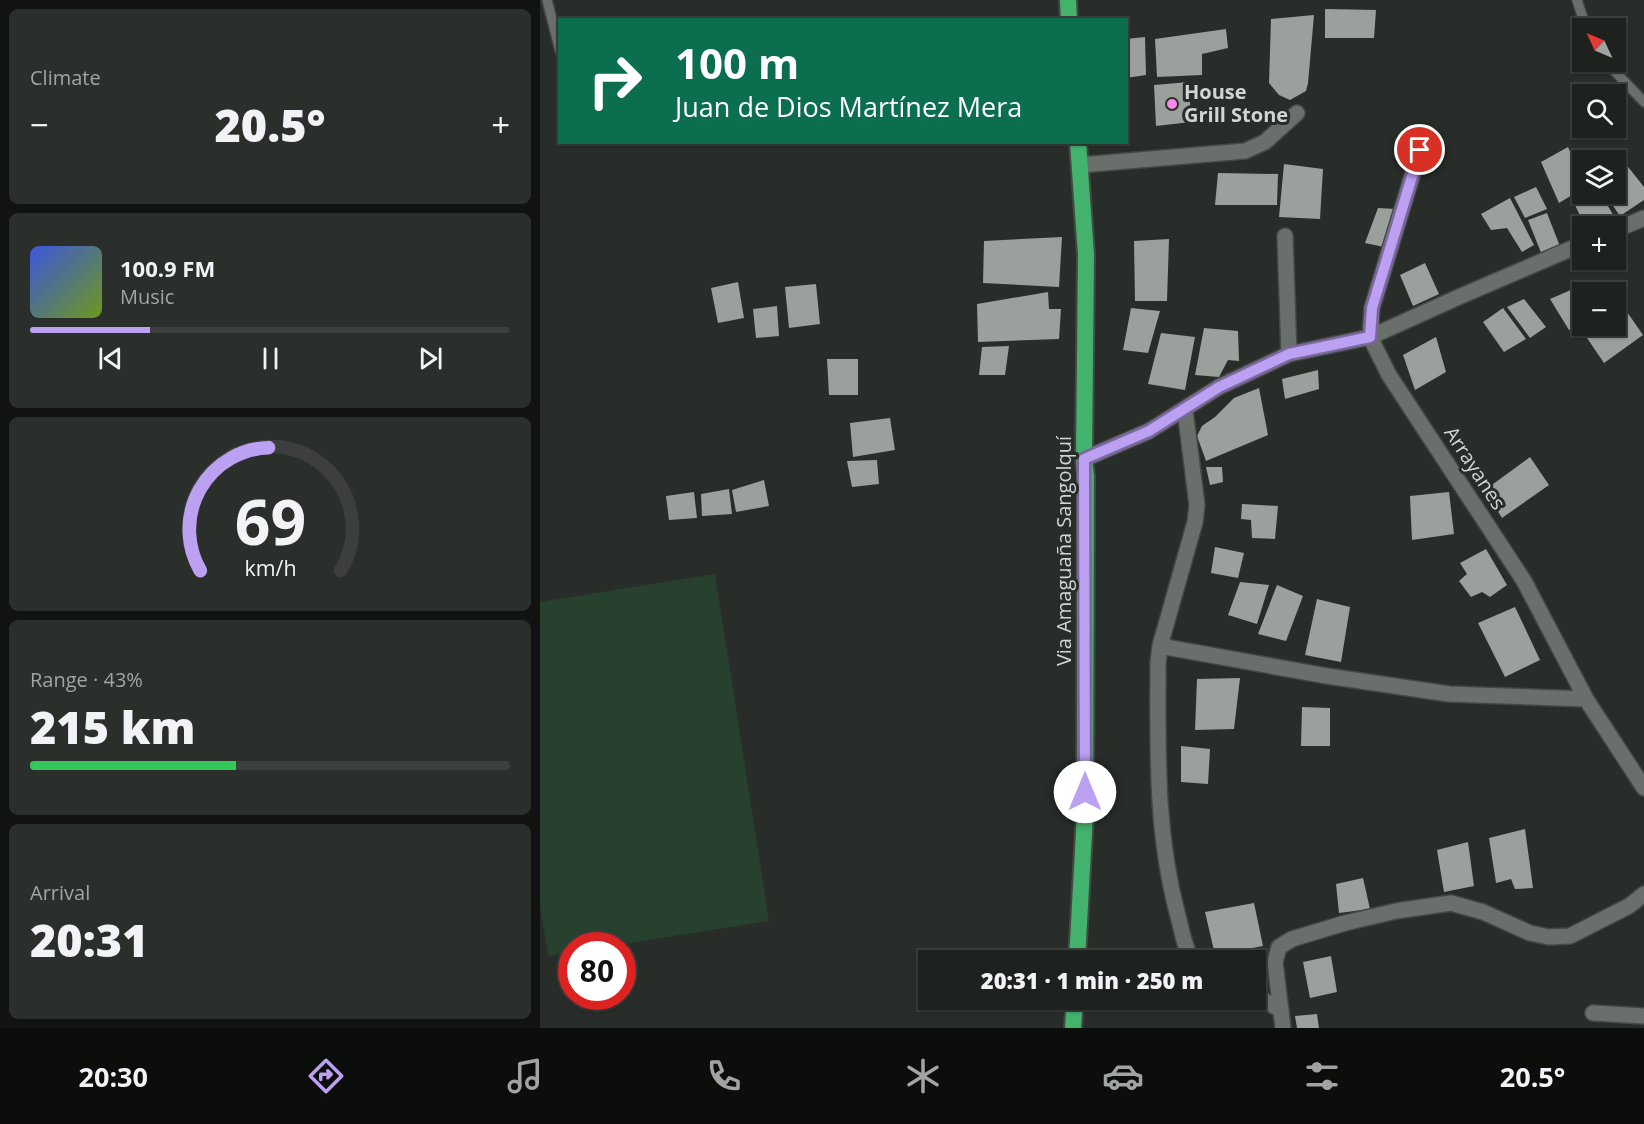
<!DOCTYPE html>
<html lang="en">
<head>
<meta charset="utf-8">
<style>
	:root { --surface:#1e221f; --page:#2b2f2c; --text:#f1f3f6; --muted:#a1a4a4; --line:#3c3f3d; --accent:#bca0f2 }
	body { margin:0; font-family:"Open Sans",sans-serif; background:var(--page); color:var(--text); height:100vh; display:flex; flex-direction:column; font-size:22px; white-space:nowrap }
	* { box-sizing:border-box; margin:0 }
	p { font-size:20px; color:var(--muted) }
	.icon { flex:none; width:33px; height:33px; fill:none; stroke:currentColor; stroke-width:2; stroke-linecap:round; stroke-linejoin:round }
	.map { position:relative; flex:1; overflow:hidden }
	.details { display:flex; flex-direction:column; gap:9px; padding:9px; background:#101311; width:540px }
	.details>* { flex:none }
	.hud { position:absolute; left:18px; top:18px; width:570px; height:126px; border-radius:0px; box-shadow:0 2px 4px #0004,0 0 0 2px var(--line); background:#0b6e4f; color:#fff; overflow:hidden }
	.needle { width:39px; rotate:314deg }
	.tools { position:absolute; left:1032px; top:18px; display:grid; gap:12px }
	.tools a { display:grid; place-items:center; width:54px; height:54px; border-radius:0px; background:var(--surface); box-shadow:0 2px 4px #0004,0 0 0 2px var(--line); font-size:30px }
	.speed { position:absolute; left:18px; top:932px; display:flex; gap:12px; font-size:30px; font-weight:700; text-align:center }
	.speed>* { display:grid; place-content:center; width:78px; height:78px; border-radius:50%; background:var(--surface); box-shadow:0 2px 4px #0004,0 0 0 2px var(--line); line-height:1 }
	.speed .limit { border:9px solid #d22; background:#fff; color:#111 }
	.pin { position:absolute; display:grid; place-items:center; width:51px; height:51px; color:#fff; margin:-26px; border:3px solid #fff; border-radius:50%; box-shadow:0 2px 6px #0007 }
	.me { position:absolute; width:66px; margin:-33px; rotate:0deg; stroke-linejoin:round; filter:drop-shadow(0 0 4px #0008) }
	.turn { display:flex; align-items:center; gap:21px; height:126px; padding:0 18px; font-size:27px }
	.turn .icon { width:78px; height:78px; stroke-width:2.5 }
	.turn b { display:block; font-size:42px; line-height:51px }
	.big { font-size:45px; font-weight:800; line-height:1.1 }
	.details .tile { flex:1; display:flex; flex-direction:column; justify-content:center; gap:9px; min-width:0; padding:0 21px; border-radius:9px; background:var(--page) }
	.details .dial { align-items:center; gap:0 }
	.dial svg { height:156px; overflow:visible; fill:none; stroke:var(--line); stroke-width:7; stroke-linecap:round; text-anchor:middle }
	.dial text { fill:var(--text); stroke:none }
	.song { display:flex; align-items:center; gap:18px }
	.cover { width:72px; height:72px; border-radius:9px; background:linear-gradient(135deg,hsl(230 70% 55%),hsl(80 70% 35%)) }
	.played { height:6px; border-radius:3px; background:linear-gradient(90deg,var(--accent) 25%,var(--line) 25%) }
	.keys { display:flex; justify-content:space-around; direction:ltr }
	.heat { display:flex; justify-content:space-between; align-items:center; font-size:33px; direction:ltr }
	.charge { height:9px; border-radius:4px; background:linear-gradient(90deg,#34c759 43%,var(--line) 0) }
	.trip { position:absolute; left:378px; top:950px; width:348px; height:60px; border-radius:0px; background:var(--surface); box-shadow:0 2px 4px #0004,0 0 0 2px var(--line); font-weight:800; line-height:60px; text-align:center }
	.dock { display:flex; height:96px; justify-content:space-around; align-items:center; background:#0c0e0c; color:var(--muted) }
	.dock .icon { width:42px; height:42px }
	.dock .on { color:var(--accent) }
	.dock b { font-size:27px; color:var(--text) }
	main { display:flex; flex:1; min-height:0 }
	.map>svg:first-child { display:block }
	.green { fill:#28412f }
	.building { fill:#9aa09b }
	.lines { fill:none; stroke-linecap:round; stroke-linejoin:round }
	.service-casing { stroke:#434844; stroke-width:12 }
	.minor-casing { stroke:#434844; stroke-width:18 }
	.trunk-casing { stroke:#434844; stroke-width:20 }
	.service { stroke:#696f6a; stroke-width:9 }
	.minor { stroke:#696f6a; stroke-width:15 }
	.trunk { stroke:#42b26d; stroke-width:16 }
	.route-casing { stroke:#7a689d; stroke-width:15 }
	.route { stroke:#bca0f2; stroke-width:10 }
	.poi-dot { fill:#f888e9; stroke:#282d29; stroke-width:2 }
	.labels { text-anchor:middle; stroke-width:6; stroke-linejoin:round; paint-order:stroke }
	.poi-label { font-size:20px; font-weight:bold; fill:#d2d5d3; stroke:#282d29; text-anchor:start }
	.street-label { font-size:20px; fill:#d2d5d3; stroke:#282d29 }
</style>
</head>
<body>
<main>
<section class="details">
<div class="tile"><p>Climate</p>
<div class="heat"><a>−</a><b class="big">20.5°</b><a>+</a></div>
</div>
<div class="tile">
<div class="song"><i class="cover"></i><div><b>100.9 FM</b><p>Music</p></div></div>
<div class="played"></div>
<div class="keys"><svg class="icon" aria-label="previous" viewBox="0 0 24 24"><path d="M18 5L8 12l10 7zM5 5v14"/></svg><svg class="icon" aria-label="pause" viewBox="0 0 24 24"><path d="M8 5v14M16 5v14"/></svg><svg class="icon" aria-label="next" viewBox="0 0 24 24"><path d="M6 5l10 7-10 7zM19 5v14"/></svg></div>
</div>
<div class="tile dial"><svg viewBox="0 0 100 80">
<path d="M14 69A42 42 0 1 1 86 69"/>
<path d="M14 69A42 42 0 0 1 49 6" stroke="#bca0f2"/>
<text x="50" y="56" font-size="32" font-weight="700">69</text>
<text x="50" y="72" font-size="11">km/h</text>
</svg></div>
<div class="tile"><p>Range · 43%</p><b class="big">215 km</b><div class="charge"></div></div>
<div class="tile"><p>Arrival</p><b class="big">20:31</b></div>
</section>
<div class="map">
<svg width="1104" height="1028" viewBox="0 0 1104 1028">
	<rect width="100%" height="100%" fill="#282d29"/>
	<path class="green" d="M 175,574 L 229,921 L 76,945 L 32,945 L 31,952 L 8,956 L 0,903 L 0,602 Z"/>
	<path class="building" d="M 785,9 L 836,10 L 834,38 L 785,38 Z
		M 774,15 L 768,83 L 766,91 L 750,100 L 739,95 L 729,83 L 731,19 Z
		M 686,29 L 688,48 L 662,54 L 662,75 L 617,77 L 615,39 Z
		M 605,37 L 606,75 L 586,78 L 586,39 Z
		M 649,82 L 651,122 L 616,126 L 614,85 Z
		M 1028,147 L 1042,179 L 1042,189 L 1019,203 L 1001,162 Z
		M 1085,163 L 1104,187 L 1104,200 L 1080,216 L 1065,194 L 1076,194 L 1076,170 Z
		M 744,164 L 783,169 L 780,219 L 739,217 Z
		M 678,173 L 738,174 L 737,205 L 675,205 Z
		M 996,187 L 1007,209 L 985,218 L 974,197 Z
		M 1051,194 L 1061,194 L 1076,220 L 1065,226 L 1045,226 L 1035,205 Z
		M 970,198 L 994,245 L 982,252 L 967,228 L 951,230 L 941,214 Z
		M 838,208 L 856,209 L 844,247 L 825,243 Z
		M 1007,213 L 1021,249 L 1002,255 L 988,220 Z
		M 522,237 L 519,287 L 443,283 L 444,241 Z
		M 629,239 L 627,301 L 595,301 L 594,241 Z
		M 885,263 L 899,294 L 873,306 L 860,275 Z
		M 198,282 L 204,318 L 178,323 L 171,288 Z
		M 276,284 L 280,324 L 249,328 L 245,287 Z
		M 1040,286 L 1044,292 L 1042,324 L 1029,330 L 1010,299 Z
		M 508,292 L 509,309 L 521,309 L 519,339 L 438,342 L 437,304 Z
		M 984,299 L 1006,327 L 990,338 L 967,307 Z
		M 237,306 L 239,336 L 216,338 L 213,309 Z
		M 591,308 L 620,311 L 608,353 L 583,350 Z
		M 963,308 L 986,339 L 964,352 L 943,322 Z
		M 1085,309 L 1103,335 L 1064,363 L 1047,338 L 1064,326 L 1076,326 L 1076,317 Z
		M 664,328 L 698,331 L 699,361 L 688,360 L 679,377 L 655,375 Z
		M 621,333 L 655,337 L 645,390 L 608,384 Z
		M 896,337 L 906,372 L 875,390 L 863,355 Z
		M 469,346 L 465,375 L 439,375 L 442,347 Z
		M 287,359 L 318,359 L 318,395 L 289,395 Z
		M 778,370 L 779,389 L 745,399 L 742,379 Z
		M 719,388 L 728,435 L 666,461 L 657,436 L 662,426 L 675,417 L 694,398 Z
		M 350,418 L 355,450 L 313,457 L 310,423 Z
		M 990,457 L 1009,485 L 962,518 L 945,490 Z
		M 337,460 L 339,484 L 312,487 L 307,461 Z
		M 666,467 L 682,467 L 683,482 L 670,485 Z
		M 224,480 L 229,506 L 196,512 L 192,490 Z
		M 189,489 L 192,514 L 162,516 L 161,494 Z
		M 154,492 L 157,518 L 129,520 L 126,496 Z
		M 909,492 L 914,534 L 872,540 L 870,496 Z
		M 702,504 L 738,506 L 735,539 L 712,538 L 711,520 L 701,519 Z
		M 675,547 L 704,553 L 698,578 L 671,573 Z
		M 946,549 L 967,585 L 950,597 L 942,592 L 931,597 L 919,581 L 927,574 L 920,563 Z
		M 700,582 L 729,585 L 717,624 L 688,615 Z
		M 737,585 L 763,596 L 746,641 L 718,634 Z
		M 777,599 L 810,607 L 801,662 L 765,655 Z
		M 975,607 L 1000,660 L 965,677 L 938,623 Z
		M 700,678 L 694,729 L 655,730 L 657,679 Z
		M 762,707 L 790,708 L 790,746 L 761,746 Z
		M 641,746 L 670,749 L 668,784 L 641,782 Z
		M 985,829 L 993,888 L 975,889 L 971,879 L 956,883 L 949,838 Z
		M 928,842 L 934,886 L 904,892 L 897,850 Z
		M 823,878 L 830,909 L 799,913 L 796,884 Z
		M 714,903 L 723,946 L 675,955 L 665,912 Z
		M 791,956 L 797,992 L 770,998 L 763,962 Z
		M 777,1014 L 779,1028 L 757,1028 L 755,1016 Z"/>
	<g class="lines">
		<g class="service-casing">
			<path id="service" d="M 7,0 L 20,51
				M 1037,0 L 1046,28
				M 1066,62 L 1104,102"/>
		</g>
		<g class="minor-casing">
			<path id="minor" d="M 880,150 L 832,308 L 830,337 L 849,375 L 984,581 L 1046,699 L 1104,788
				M 540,165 L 705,151 L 725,142 L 757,113
				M 1076,230 L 1104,218
				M 745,236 L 749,354
				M 645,410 L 657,505 L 655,522 L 620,646 L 618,663 C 618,750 615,831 638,916 C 642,931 644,947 652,960
				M 544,459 L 609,431 L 679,387 L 749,354 L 830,337 L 921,296 L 1042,244
				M 620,646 L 787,676 L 909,694 L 1046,699
				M 716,996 L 741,1010
				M 1053,1013 L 1104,1016
				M 743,1028 L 735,962 L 739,947 L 752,939 L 805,923 L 856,911 L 911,903 L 943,912 L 990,933 L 1009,937 L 1030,936 L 1089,906 L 1104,894"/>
		</g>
		<g class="trunk-casing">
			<path id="trunk" d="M 528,0 L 529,20
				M 537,960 L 545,814 L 546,476 L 544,459 L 546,255 L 538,142
				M 533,1028 L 535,999"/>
		</g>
		<use href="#service" class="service"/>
		<use href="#minor" class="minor"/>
		<use href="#trunk" class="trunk"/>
	</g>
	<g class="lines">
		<g class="route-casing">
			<path id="route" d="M 545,792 L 544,459 L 609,431 L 679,387 L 749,354 L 830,337 L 832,308 L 880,150"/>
		</g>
		<use href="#route" class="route"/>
	</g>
	<circle class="poi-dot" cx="632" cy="104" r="6"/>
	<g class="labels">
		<g class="poi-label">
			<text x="644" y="99">House<tspan x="644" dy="23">Grill Stone</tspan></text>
		</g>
		<g class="street-label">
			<text transform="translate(935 468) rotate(57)" y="7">Arrayanes</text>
			<text transform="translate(524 551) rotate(-90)" y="7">Via Amaguaña Sangolquí</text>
		</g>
	</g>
</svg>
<div class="tools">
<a><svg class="needle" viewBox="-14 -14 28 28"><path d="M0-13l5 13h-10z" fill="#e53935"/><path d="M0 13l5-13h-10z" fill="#a1a4a4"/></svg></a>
<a><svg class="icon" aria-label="search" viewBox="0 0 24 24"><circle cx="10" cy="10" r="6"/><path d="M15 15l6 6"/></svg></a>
<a><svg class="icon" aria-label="layers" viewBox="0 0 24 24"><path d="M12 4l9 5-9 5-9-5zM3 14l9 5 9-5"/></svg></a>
<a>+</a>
<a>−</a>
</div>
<div class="speed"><div class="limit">80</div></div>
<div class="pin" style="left:880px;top:150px;background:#d93025"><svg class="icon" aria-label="arrive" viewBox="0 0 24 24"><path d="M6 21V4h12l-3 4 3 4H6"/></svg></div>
<svg class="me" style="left:545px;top:792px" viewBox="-20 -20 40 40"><circle r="19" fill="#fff"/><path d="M0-13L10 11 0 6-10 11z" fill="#bca0f2"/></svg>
<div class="trip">20:31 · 1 min · 250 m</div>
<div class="hud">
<div class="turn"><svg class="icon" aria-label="right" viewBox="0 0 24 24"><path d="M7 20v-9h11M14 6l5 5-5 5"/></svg><div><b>100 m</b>Juan de Dios Martínez Mera</div></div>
</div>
</div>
</main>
<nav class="dock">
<b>20:30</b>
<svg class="icon on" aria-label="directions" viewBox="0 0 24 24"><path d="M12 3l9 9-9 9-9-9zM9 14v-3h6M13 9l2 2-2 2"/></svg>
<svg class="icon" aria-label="music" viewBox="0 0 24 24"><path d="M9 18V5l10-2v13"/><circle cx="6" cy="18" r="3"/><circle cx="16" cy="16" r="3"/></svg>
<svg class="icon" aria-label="phone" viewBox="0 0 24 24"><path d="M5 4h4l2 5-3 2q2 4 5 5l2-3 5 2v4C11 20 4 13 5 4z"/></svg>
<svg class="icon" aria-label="climate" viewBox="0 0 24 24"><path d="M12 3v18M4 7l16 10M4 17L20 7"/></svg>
<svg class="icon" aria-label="car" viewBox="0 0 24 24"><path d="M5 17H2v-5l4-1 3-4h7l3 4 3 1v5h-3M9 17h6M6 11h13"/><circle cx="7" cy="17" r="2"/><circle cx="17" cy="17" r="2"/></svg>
<svg class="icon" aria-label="filters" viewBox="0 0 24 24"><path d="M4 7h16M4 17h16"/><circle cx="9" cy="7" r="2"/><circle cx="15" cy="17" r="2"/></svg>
<b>20.5°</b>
</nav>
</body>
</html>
